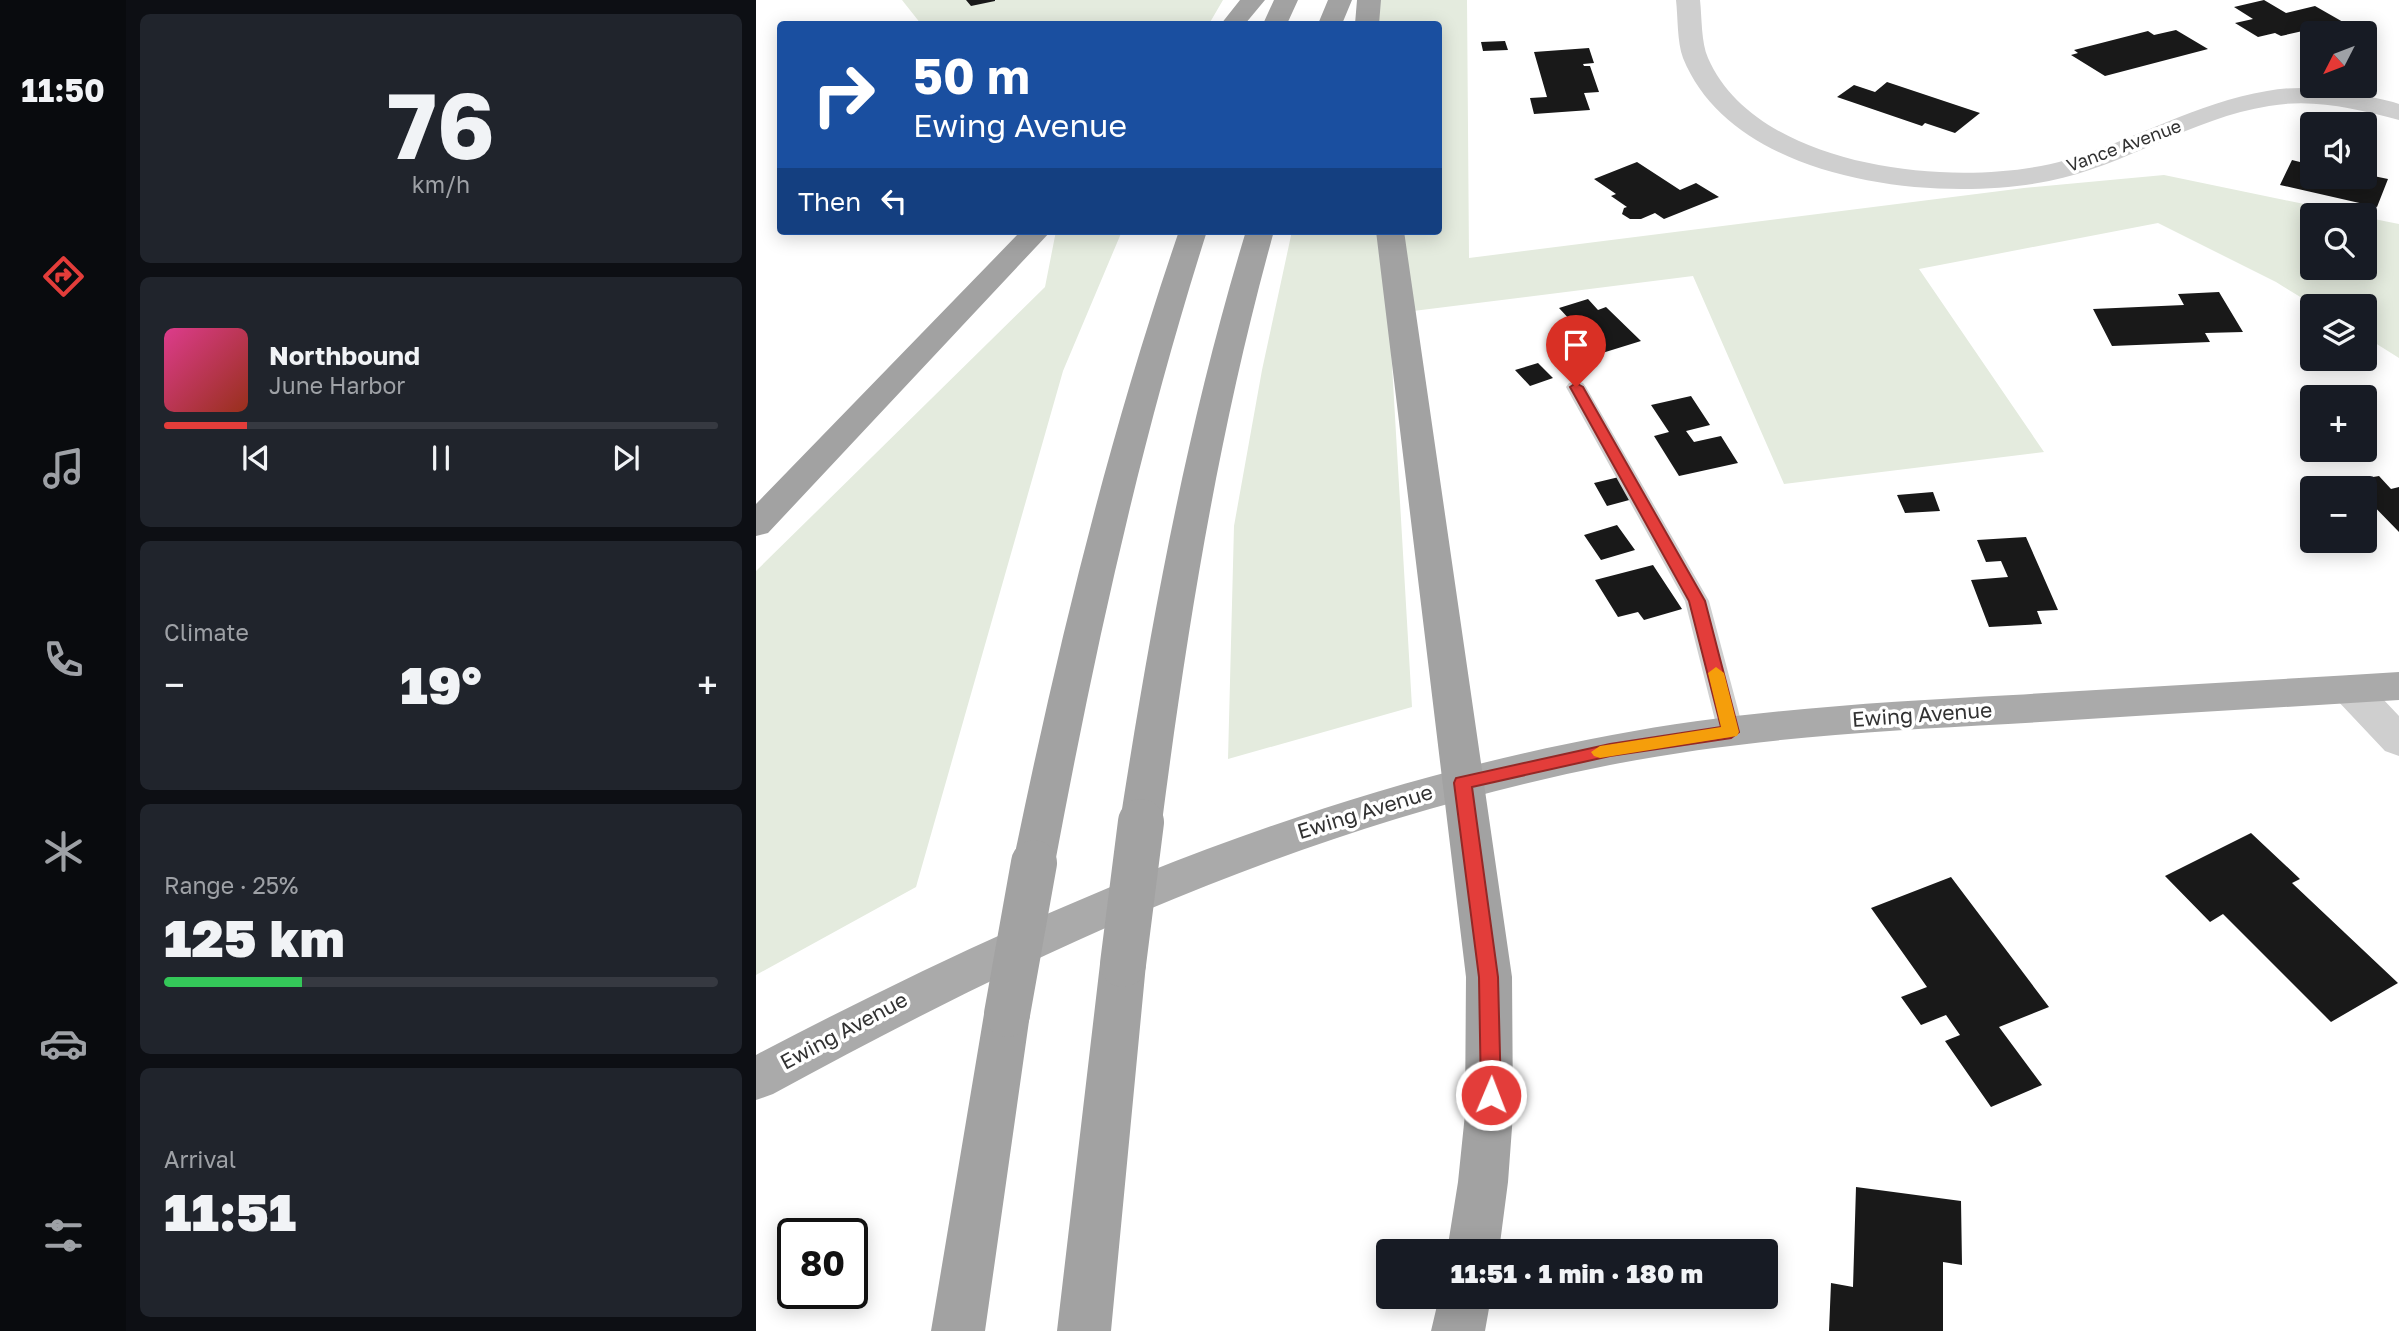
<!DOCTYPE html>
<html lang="en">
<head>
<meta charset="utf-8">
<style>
	:root { --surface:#171b24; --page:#20242c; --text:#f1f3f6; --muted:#9ea1a6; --line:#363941; --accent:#e33d3a }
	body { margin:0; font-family:"Golos Text",sans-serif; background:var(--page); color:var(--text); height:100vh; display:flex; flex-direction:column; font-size:26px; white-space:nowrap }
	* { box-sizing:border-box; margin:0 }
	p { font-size:23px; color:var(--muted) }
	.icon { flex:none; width:38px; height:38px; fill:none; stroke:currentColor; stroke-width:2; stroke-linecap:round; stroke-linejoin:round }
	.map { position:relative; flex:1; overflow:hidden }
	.sheet { display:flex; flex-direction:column; gap:14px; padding:14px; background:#0d0f14; width:630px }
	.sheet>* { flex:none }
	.guide { position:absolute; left:21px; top:21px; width:665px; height:214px; border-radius:7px; box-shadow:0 4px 18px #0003; background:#1a4fa0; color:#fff; overflow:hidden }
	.needle { width:46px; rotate:228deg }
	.fabs { position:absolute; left:1544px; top:21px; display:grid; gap:14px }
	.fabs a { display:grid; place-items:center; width:77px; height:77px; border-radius:7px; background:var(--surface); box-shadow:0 4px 18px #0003; font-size:35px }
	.speed { position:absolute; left:21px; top:1218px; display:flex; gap:14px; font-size:35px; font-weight:700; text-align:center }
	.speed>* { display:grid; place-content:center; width:91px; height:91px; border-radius:50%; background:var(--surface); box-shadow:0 4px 18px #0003; line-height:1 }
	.speed .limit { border:4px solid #111; border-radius:10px; background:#fff; color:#111 }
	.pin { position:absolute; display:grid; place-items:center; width:60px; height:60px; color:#fff; margin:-72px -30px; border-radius:50% 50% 50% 0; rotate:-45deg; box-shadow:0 0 7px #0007 }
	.pin .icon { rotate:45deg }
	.me { position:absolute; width:77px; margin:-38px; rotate:1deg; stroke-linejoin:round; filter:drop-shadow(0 0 5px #0008) }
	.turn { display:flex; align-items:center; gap:24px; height:147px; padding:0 21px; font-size:32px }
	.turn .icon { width:91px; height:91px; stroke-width:2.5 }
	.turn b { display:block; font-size:49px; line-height:60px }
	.then { display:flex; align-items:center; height:66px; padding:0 21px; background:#0003; gap:14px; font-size:26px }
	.big { font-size:52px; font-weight:800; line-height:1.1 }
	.sheet .card { flex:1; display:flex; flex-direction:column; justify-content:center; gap:10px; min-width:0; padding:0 24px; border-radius:10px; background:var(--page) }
	.sheet .dial { align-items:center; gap:0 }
	.dial b { font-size:91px; line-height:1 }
	.song { display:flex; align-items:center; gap:21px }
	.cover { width:84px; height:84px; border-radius:10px; background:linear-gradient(135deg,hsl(330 70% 55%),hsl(10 70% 35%)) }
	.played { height:7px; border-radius:4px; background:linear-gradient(90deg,var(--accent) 15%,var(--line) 15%) }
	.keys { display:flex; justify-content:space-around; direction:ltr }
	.heat { display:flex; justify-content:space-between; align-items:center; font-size:38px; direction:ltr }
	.charge { height:10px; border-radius:5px; background:linear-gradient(90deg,#34c759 25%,var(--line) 0) }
	.trip { position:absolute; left:620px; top:1239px; width:402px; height:70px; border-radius:7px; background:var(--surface); box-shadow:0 4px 18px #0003; font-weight:800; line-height:70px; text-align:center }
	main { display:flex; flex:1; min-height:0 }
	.menu { display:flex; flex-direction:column; width:126px; justify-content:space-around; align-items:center; background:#090b0e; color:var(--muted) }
	.menu .icon { width:49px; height:49px }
	.menu .active { color:var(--accent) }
	.menu b { font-size:32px; color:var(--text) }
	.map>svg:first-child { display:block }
	.green { fill:#e4ebde }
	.building { fill:#191919 }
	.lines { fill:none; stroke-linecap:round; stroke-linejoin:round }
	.service { fill:#cfcfcf; fill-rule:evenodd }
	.minor { fill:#cfcfcf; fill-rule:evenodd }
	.primary { fill:#aaa; fill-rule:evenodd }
	.trunk { fill:#a2a2a2; fill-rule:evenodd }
	.trunk-bridge { stroke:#a2a2a2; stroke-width:46 }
	.route { fill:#e33d3a; stroke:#942826; stroke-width:2 }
	.slow { fill:#f59e0b }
	.labels { text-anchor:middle; stroke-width:7; stroke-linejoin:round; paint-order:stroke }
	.far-street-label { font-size:18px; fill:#323232; stroke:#fff }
	.street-label { font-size:21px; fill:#323232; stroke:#fff }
</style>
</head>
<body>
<main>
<nav class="menu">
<b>11:50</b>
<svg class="icon active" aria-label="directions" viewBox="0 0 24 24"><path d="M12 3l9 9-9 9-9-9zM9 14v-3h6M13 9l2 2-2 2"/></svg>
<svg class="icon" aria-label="music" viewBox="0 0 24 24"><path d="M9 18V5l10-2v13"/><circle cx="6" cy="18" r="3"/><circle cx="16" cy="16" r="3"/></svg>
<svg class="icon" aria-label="phone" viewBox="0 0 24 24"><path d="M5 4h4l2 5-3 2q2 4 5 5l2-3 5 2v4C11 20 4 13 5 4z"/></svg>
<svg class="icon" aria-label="climate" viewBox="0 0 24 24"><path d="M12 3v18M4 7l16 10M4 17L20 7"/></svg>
<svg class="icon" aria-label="car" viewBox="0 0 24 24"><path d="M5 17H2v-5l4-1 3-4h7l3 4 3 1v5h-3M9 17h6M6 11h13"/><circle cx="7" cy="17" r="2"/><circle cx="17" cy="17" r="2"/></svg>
<svg class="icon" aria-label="filters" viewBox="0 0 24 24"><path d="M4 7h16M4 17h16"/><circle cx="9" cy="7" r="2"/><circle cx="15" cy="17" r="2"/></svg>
</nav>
<section class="sheet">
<div class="card dial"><b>76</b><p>km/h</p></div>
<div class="card">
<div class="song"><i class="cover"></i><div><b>Northbound</b><p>June Harbor</p></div></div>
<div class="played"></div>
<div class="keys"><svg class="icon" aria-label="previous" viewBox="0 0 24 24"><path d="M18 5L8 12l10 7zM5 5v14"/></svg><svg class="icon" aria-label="pause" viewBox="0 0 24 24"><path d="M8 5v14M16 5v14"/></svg><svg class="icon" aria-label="next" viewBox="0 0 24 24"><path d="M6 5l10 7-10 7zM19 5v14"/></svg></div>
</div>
<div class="card"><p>Climate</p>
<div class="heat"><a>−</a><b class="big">19°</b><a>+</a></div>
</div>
<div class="card"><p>Range · 25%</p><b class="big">125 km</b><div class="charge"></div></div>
<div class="card"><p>Arrival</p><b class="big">11:51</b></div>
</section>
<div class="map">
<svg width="1643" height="1331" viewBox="0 0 1643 1331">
	<rect width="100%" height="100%" fill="#fff"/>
	<path class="green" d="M 146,0 L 467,0 L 453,24 L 165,24 Z
		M 616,0 L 711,0 L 713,258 L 1268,188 L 1408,175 L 1601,215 L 1556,215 L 1556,268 L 1608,268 L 1608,217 L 1643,224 L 1643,358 L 1608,336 L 1608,306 L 1559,306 L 1520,282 L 1402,223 L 1163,269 L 1288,452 L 1028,484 L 937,276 L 633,314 L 656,707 L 472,759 L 478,526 L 506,370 L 536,231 L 682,231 L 682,24 L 607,24 Z
		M 300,231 L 366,231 L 307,371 L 160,887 L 0,975 L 0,571 L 289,287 Z"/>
	<path class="building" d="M 210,0 L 239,0 L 239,1 L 215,6 Z
		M 1508,0 L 1530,13 L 1559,6 L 1587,22 L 1525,36 L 1519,33 L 1502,37 L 1479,23 L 1497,19 L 1478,7 Z
		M 1420,30 L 1452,49 L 1349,76 L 1315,55 L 1322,53 L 1318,50 L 1392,31 L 1398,35 Z
		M 749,41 L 752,50 L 727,51 L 725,42 Z
		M 833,48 L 838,63 L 827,64 L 828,66 L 834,66 L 843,92 L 828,93 L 834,110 L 778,114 L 774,98 L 791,97 L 778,52 Z
		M 1131,82 L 1224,113 L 1199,133 L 1169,123 L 1166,126 L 1081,97 L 1098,85 L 1119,92 Z
		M 1536,160 L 1556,165 L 1556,177 L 1608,177 L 1608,174 L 1632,179 L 1621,207 L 1524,185 Z
		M 881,162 L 924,190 L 940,183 L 963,197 L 908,219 L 899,213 L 885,219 L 874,219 L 866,214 L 868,208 L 871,207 L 855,196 L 860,194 L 838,179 Z
		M 1463,292 L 1487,332 L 1449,333 L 1454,342 L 1356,346 L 1337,309 L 1428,305 L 1422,294 Z
		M 832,299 L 842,310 L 850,307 L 885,341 L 843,354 L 812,322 L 815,321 L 803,308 Z
		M 782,363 L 797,378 L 774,386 L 759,370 Z
		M 935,396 L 954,425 L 930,431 L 938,442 L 965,436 L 982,463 L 923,476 L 898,436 L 913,432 L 895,405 Z
		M 1623,476 L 1635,489 L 1643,487 L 1643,532 L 1608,496 L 1608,488 L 1601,488 L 1594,481 Z
		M 863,477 L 877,499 L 851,506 L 838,483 Z
		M 1177,492 L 1184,511 L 1149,513 L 1141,495 Z
		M 861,525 L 879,550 L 845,560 L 828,535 Z
		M 1270,537 L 1302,610 L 1281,611 L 1286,624 L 1233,627 L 1215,580 L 1252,577 L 1245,561 L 1230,562 L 1221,540 Z
		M 897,565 L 926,609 L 888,620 L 882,612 L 862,617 L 839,580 Z
		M 1495,833 L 1544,879 L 1536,883 L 1642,983 L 1575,1022 L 1467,914 L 1454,922 L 1409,876 Z
		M 1195,877 L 1293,1007 L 1243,1027 L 1286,1085 L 1235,1107 L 1189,1041 L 1204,1035 L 1190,1015 L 1165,1025 L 1145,997 L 1171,987 L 1115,908 Z
		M 1100,1187 L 1205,1201 L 1206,1265 L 1187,1262 L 1187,1331 L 1073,1331 L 1075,1283 L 1097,1287 Z"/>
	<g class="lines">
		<path class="service" d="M 820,381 L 827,383 L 830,387 L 953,601 L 988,732 L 984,739 L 975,741 L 966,739 L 962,732 L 929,601 L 810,387 L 813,383 Z"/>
		<path class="minor" d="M 920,0 L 944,0 C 946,18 945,42 952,58 C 1001,171 1206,190 1310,160 C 1379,140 1440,103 1511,91 C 1553,83 1595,92 1637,102 L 1643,104 L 1643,120 C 1600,109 1558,98 1513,106 C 1436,118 1369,166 1293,181 C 1178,204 977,182 927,58 C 921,42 922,17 920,0 Z
			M 1594,675 L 1608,679 L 1643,716 L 1643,756 L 1629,751 L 1580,699 L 1574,689 L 1580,679 Z"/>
		<path class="primary" d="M 1643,672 L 1643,700 C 1513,708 1382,716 1252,724 C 1119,731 985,739 854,765 C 549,826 288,946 17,1094 L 0,1100 L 0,1055 C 272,912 553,791 856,735 C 989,710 1123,702 1257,695 C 1386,687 1515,680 1643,672 Z"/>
		<path class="trunk" d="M 484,0 L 509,0 L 489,24 L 465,24 Z
			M 518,0 L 542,0 L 531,24 L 507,24 Z
			M 572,0 L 596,0 L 586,24 L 562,24 Z
			M 601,0 L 625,0 L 623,24 L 599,24 Z
			M 265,231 L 295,231 L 12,533 L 0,536 L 0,504 Z
			M 423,231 L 451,231 C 385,438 339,649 299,863 L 293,875 L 278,880 L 263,875 L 257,863 C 301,649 352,438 423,231 Z
			M 490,231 L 518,231 C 464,425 432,622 406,822 L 400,833 L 385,838 L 370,833 L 364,822 C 395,622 431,425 490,231 Z
			M 620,231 L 648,231 L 756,977 L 757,1114 L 752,1182 L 743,1251 L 691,1251 L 702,1182 L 709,1114 L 710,977 Z
			M 367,945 L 383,951 L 390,964 L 355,1331 L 301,1331 L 344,964 L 351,951 Z
			M 251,994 L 267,1000 L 274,1014 L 229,1331 L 175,1331 L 228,1014 L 235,1000 Z
			M 683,1297 L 735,1297 L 729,1331 L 675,1331 Z"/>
		<path class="trunk-bridge" d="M 367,964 L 385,822
			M 251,1014 L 278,863"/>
	</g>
	<path class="route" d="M 820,383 L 827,387 L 949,601 L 983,732 L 975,738 L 854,756 L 716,787 L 742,977 L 745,1095 L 742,1101 L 735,1104 L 728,1101 L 725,1095 L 723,977 L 698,783 L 700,778 L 854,744 L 965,727 L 933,601 L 814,387 Z"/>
	<path class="slow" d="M 960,667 L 968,673 L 983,732 L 981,736 L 844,758 L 838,756 L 835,752 L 844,746 L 965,727 L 952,673 Z"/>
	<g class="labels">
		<g class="far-street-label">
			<text transform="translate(1368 146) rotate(-20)" y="6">Vance Avenue</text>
		</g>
		<g class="street-label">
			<text transform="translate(1166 715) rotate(-4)" y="7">Ewing Avenue</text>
			<text transform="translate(609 812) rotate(-17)" y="7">Ewing Avenue</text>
			<text transform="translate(88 1031) rotate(-28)" y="7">Ewing Avenue</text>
		</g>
	</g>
</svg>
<div class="fabs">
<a><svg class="needle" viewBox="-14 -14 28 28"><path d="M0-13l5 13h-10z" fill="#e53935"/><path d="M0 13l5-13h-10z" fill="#9ea1a6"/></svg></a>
<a><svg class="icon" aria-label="sound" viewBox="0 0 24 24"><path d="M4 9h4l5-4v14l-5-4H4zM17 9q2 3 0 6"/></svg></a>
<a><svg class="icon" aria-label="search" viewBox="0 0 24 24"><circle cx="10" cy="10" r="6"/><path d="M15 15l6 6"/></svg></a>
<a><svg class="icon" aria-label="layers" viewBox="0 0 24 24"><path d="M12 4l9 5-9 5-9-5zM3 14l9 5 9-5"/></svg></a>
<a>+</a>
<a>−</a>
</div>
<div class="speed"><div class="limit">80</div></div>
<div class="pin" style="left:820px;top:387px;background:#d93025"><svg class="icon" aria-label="arrive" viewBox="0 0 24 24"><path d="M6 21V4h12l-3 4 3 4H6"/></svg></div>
<svg class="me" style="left:735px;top:1095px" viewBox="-20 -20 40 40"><circle r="17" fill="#e33d3a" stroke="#fff" stroke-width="3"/><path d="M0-11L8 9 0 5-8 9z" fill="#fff"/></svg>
<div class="trip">11:51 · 1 min · 180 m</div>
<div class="guide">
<div class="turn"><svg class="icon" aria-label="right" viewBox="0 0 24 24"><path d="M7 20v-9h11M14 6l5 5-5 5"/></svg><div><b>50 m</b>Ewing Avenue</div></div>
<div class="then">Then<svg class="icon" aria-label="left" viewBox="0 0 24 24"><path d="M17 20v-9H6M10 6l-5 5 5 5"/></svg></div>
</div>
</div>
</main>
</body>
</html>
